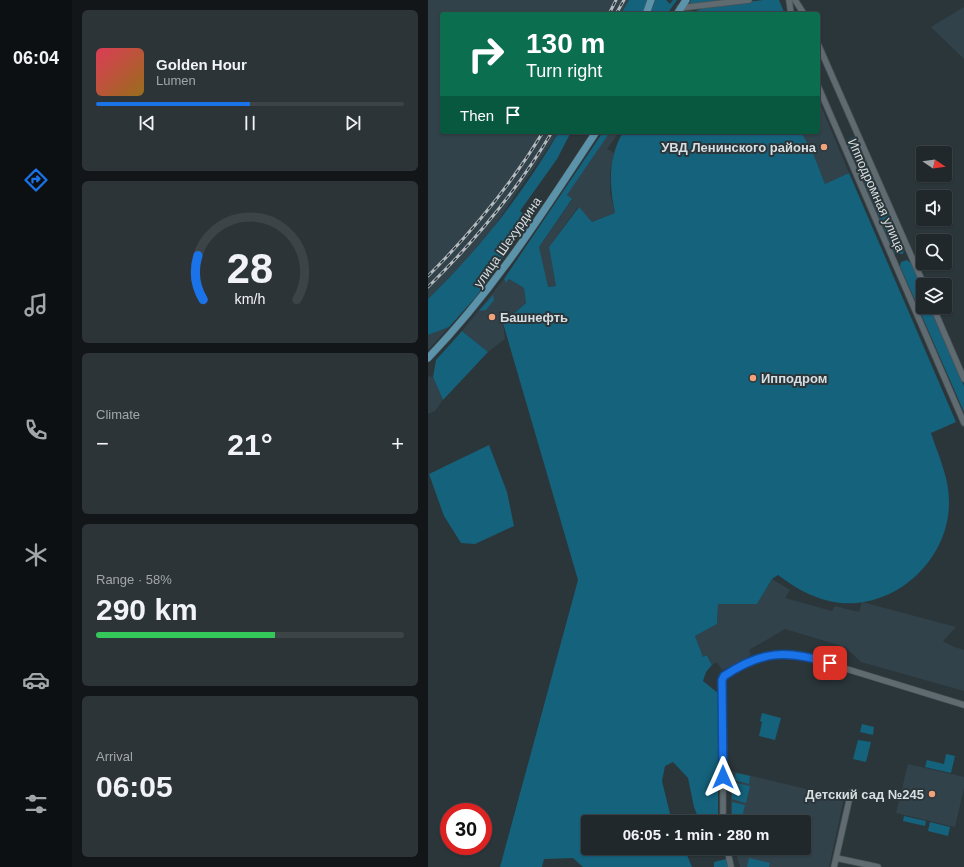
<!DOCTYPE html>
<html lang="en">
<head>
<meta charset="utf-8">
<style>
	:root { --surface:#20282c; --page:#2d3438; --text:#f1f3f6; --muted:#a2a6a9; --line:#3d4448; --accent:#1a73e8 }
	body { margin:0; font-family:Arial,sans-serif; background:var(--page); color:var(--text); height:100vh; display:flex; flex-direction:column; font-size:15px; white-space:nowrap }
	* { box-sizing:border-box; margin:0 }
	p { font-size:13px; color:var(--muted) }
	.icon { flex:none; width:22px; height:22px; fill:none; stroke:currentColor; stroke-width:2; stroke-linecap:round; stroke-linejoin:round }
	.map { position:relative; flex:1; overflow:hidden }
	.sheet { display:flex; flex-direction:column; gap:10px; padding:10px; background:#121618; width:356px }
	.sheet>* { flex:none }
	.banner { position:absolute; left:12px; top:12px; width:380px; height:122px; border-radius:4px; box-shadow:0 1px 3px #0004,0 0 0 1px var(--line); background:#0b6e4f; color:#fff; overflow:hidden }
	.needle { width:26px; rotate:103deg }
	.controls { position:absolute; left:488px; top:146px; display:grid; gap:8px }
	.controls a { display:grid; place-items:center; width:36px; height:36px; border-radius:4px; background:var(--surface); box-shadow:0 1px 3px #0004,0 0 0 1px var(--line); font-size:20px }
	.speed { position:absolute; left:12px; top:803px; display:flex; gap:8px; font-size:20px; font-weight:700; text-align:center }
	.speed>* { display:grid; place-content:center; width:52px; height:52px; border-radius:50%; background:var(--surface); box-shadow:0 1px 3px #0004,0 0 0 1px var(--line); line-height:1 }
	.speed .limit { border:6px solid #d22; background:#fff; color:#111 }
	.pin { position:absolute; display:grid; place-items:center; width:34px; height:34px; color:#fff; margin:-17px; border-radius:8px; box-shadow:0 2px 6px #0006 }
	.me { position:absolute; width:44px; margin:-22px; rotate:0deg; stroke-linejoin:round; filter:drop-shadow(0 0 3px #0008) }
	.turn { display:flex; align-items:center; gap:14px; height:84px; padding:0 20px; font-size:18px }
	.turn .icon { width:52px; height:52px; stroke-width:2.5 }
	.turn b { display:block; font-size:28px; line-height:34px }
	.then { display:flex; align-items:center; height:38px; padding:0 20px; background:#0003; gap:8px; font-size:15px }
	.big { font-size:30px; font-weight:700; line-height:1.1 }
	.sheet .widget { flex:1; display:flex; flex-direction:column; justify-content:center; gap:6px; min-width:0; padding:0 14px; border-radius:6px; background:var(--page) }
	.sheet .dial { align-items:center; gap:0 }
	.dial svg { height:104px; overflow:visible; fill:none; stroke:var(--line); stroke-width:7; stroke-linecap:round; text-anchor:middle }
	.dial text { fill:var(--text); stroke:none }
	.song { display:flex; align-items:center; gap:12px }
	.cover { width:48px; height:48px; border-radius:6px; background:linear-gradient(135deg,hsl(350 70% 55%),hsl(40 70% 35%)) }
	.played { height:4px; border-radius:2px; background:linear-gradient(90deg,var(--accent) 50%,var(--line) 50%) }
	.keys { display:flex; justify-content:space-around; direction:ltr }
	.heat { display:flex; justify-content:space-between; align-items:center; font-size:22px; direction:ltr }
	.charge { height:6px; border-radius:3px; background:linear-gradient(90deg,#34c759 58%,var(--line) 0) }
	.trip { position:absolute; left:153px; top:815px; width:230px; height:40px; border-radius:4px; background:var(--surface); box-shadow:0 1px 3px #0004,0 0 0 1px var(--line); font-weight:700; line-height:40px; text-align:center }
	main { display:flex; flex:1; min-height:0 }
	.dock { display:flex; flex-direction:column; width:72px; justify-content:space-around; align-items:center; background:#0d1012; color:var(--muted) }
	.dock .icon { width:28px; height:28px }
	.dock .selected { color:var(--accent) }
	.dock b { font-size:18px; color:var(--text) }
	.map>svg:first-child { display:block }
	.built { fill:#32424a }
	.green { fill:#15627c }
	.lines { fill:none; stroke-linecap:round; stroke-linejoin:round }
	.minor-casing { stroke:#4a5357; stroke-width:7 }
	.major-casing { stroke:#4a5357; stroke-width:8 }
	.minor { stroke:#5f6b70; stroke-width:5.5 }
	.major { stroke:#5a93aa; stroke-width:7 }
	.rail-casing { stroke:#b3bbbe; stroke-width:3 }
	.rail { stroke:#2b363a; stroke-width:1.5; stroke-dasharray:4.5; stroke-linecap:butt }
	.route-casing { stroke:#114b97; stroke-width:10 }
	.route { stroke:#1a73e8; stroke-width:7 }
	.poi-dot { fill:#f1a27b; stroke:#2b363a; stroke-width:1.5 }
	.labels { text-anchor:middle; stroke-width:4; stroke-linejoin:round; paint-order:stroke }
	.poi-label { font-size:13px; font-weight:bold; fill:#d7dee1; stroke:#2b363a; text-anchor:end }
	.street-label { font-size:13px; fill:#d7dee1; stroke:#2b363a }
</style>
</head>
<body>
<main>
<nav class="dock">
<b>06:04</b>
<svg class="icon selected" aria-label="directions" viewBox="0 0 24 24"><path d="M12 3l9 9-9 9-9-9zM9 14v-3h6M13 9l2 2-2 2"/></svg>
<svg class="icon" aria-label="music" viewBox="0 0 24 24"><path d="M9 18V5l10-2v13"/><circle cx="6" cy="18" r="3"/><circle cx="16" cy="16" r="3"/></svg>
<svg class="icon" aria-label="phone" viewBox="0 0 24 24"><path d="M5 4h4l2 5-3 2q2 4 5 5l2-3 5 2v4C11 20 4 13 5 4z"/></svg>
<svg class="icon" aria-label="climate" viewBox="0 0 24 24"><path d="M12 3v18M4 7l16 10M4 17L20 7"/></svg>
<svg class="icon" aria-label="car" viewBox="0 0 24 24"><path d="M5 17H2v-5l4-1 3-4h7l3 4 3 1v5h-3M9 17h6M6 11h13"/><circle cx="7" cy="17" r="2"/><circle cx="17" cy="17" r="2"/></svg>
<svg class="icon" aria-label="filters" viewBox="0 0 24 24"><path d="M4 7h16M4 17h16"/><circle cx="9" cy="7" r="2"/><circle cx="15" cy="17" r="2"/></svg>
</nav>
<section class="sheet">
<div class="widget">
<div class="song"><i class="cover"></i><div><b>Golden Hour</b><p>Lumen</p></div></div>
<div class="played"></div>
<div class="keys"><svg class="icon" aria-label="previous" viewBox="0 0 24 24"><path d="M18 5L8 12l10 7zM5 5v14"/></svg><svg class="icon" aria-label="pause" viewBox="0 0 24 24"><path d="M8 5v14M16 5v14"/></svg><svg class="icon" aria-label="next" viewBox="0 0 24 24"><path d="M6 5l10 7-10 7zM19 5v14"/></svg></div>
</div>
<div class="widget dial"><svg viewBox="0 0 100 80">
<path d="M14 69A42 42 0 1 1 86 69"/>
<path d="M14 69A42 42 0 0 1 10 35" stroke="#1a73e8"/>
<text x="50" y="56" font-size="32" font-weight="700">28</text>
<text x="50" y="72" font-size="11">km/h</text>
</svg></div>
<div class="widget"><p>Climate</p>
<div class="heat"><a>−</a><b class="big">21°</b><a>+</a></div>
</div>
<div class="widget"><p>Range · 58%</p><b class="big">290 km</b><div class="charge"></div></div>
<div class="widget"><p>Arrival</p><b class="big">06:05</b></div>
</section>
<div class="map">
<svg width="536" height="867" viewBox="0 0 536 867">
	<rect width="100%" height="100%" fill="#2b363a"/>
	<path class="built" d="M 0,0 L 201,0 L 193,14 L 14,14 L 14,132 L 131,132 L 64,229 L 35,264 L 0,299 Z
		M 536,7 L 536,59 L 503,27 Z
		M 390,99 L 421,173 L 397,184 L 385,153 L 373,132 L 390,132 Z
		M 181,132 L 191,132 L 179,149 L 186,153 L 182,173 L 182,193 L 187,213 L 164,222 L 150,207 L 121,247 L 128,286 L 119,287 L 111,247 L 144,200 L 139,195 Z
		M 76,279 L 78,283 L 81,279 L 96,288 L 98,303 L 75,323 L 77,339 L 60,352 L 34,331 Z
		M 21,327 L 0,350 L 0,335 Z
		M 0,376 L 5,377 L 15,400 L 7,411 L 0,414 Z
		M 344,579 L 362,590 L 357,598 L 404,611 L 407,606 L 431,612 L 434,602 L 528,627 L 515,641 L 526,647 L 536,650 L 536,691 L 433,662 L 417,647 L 357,629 L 321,650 L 323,655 L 313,662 L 294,670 L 289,662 L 284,665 L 280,655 L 275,657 L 267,636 L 289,624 L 290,604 L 329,604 Z
		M 480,764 L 536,777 L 536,788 L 527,827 L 468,813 Z
		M 303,771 L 416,798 L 401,867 L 312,867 L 307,848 L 376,848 L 376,822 L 303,822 Z"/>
	<path class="green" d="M 201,0 L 220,0 L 214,14 L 205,12 L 202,14 L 193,14 Z
		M 227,0 L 238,0 L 242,4 L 245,0 L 249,0 L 239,14 L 222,14 Z
		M 263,0 L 305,0 L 261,5 Z
		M 335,0 L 351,0 L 356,12 L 352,14 L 259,14 L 279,7 Z
		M 131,132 L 143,132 L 129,159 L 92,211 L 102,219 L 48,297 L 21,327 L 0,335 L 0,299 C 51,250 95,193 131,132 Z
		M 175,132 L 182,132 L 139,195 L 144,199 L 111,247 L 120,287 L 128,286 L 121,247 L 151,207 L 164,222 L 187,213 C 181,185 180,158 195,132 L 373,132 L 385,153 L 397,184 L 421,173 L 528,422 L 503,433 C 510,455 521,477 521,501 C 522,562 462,615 401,601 C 381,596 366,587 350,575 L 344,579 L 329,604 L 290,604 L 289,624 L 267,636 L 275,657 L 279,655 L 284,665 L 278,672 L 275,681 L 290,693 L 290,822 L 272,822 L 266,807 L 260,778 L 245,762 L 237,766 L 234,781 L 244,822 L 160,822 L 160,848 L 256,848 L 264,867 L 155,867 L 145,858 L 116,859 L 114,867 L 72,867 L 150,580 L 75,323 L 98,303 L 96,288 L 81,279 L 78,283 L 76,279 Z
		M 425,137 L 429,138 L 476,249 L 475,254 L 467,254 L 419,144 L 420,140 Z
		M 479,260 C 492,269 495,292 495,307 L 502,307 L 536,386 L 536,412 L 472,266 L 473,262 Z
		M 65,295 L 66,300 L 58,310 L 51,311 Z
		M 34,331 L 60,352 L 15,400 L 5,377 L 8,360 Z
		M 61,445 L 79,492 L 86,526 L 47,544 L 33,543 L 16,516 L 1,474 Z
		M 334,713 L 353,718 L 347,740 L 331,736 L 334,722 L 332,721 Z
		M 434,724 L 446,727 L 445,735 L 432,732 Z
		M 430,740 L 443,742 L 438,762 L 425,759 Z
		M 518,754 L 527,756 L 523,773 L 497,767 L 499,760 L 516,764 Z
		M 308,773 L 322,776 L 321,784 L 306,780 Z
		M 304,782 L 322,786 L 318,803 L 304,799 Z
		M 304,802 L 317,805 L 313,822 L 304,822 Z
		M 476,816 L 498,821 L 497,826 L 475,821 Z
		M 502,822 L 522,827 L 520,836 L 500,831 Z
		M 321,858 L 342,863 L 341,867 L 319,867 Z
		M 298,859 L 300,867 L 286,867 L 286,862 Z"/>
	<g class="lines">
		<g class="minor-casing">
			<path id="minor" d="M 361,0 L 363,14
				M 367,0 L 376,14
				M 252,8 L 321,0
				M 390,44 L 496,285
				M 390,86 L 536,423
				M 505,307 L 536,379
				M 295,822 L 295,678 C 298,673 305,671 310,668 C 331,657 349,652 373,655 L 536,705
				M 299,848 L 303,867
				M 408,858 L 450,867
				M 406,867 L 423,792"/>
		</g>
		<g class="major-casing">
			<path id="major" d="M 218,14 L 223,0
				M 249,14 L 258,0
				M 0,358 C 66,290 116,211 168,132"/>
		</g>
		<use href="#minor" class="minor"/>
		<use href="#major" class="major"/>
		<g class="rail-casing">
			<path id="rail" d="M 181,14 L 188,0
				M 188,14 L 196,0
				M 0,276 C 43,233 83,185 115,132
				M 0,287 C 47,241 90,189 124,132"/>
		</g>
		<use href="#rail" class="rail"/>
	</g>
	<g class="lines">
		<g class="route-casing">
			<path id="route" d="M 295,777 L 294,680 L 296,676 C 335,650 359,650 402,663"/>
		</g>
		<use href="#route" class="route"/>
	</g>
	<g class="poi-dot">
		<circle cx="396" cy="147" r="4"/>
		<circle cx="64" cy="317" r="4"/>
		<circle cx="325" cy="378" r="4"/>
		<circle cx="504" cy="794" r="4"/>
	</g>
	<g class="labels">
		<g class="poi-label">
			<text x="388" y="152">УВД Ленинского района</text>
			<text x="72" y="322" text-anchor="start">Башнефть</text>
			<text x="333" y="383" text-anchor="start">Ипподром</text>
			<text x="496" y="799">Детский сад №245</text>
		</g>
		<g class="street-label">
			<text transform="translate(449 195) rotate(66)" y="5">Ипподромная улица</text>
			<text transform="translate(79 242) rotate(-55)" y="5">улица Шехурдина</text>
		</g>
	</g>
</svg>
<div class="controls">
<a><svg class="needle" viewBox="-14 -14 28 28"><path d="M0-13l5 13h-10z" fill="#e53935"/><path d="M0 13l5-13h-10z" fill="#a2a6a9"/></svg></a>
<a><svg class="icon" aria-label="sound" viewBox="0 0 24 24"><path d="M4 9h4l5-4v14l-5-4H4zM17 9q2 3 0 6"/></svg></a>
<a><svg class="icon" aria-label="search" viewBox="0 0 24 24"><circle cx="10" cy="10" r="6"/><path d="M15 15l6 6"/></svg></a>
<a><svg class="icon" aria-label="layers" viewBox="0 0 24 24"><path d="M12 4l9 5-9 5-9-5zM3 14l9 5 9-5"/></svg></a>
</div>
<div class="speed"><div class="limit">30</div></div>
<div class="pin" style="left:402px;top:663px;background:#d93025"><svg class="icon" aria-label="arrive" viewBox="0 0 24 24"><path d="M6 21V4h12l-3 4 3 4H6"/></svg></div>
<svg class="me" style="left:295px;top:777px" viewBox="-20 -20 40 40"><path d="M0-17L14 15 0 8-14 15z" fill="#1a73e8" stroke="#fff" stroke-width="4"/></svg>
<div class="trip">06:05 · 1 min · 280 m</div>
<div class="banner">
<div class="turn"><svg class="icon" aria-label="right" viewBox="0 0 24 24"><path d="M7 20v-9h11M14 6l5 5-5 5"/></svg><div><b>130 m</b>Turn right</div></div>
<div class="then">Then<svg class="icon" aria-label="arrive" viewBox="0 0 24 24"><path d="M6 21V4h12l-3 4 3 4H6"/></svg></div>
</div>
</div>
</main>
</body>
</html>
